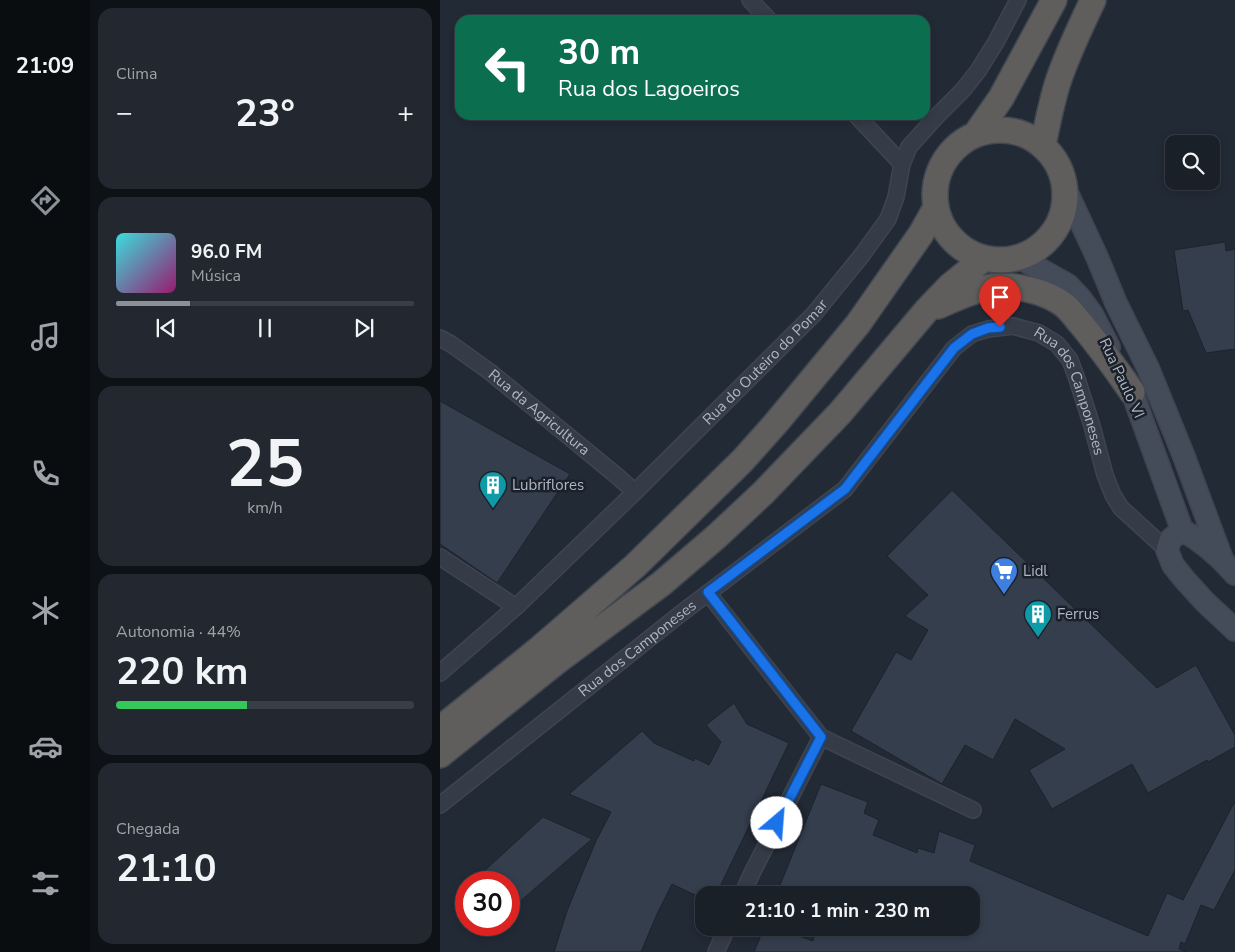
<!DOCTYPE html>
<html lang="pt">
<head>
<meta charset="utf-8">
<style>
	:root { --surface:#1a2028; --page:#232830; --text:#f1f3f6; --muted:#9fa3a8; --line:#383e45; --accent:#8c9099 }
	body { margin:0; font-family:"Nunito Sans",sans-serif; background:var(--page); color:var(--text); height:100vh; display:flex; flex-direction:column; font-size:19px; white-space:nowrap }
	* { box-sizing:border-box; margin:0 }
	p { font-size:16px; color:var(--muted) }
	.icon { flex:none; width:28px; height:28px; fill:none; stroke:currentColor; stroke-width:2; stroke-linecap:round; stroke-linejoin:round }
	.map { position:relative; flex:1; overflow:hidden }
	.sheet { display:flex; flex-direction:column; gap:8px; padding:8px; background:#0e1216; width:350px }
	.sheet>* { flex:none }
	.hud { position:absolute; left:15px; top:15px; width:475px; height:105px; border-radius:15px; box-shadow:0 2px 8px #0003,0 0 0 1px var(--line); background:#0b6e4f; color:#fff; overflow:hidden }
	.controls { position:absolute; left:725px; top:135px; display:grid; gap:10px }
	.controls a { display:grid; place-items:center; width:55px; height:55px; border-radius:10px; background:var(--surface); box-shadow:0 2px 8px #0003,0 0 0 1px var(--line); font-size:25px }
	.speed { position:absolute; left:15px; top:871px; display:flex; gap:10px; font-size:25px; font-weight:700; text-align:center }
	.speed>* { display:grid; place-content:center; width:65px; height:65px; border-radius:50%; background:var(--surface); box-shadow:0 2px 8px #0003,0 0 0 1px var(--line); line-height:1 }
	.speed .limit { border:8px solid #d22; background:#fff; color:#111 }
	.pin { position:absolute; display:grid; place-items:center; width:42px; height:42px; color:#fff; margin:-51px -21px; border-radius:50% 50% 50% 0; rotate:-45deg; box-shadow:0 0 5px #0007 }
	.pin .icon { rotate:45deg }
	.me { position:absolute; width:55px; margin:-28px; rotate:27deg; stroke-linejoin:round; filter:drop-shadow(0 0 4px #0008) }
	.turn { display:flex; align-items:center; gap:18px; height:105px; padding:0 20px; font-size:22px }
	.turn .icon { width:65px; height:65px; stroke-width:2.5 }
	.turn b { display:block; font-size:35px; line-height:42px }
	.big { font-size:38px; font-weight:700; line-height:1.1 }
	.sheet .card { flex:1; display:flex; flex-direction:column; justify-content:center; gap:8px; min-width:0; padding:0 18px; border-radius:15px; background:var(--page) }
	.sheet .dial { align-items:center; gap:0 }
	.dial b { font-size:65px; line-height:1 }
	.song { display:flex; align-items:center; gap:15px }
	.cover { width:60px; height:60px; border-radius:8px; background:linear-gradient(135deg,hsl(180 70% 55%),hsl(320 70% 35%)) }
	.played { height:5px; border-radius:2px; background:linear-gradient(90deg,var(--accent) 25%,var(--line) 25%) }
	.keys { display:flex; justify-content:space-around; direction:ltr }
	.heat { display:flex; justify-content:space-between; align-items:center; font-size:28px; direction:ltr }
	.charge { height:8px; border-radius:4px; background:linear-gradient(90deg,#34c759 44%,var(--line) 0) }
	.trip { position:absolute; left:255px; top:886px; width:285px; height:50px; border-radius:15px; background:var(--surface); box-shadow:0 2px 8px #0003,0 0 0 1px var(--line); font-weight:700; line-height:50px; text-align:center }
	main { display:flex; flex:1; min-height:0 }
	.dock { display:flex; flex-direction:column; width:90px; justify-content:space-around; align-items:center; background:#0a0d10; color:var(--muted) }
	.dock .icon { width:35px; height:35px }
	.dock .selected { color:var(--accent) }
	.dock b { font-size:22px; color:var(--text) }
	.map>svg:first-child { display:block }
	.building { fill:#343e4d; stroke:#1d232d }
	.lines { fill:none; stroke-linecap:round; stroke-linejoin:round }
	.minor-casing { stroke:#3f4550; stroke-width:18 }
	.secondary-casing { stroke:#3f4550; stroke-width:24 }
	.trunk-casing { stroke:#404751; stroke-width:28 }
	.minor { stroke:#353c47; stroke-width:15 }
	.secondary { stroke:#444c59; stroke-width:21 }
	.trunk { stroke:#605e5d; stroke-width:25 }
	.route-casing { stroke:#114b97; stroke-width:12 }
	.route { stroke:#1a73e8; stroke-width:9 }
	.labels { text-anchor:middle; stroke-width:5; stroke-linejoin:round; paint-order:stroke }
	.street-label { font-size:15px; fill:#b0b7c3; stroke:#1b212b }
	.poi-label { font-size:15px; fill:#b0b7c3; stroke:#1b212b; text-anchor:start }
</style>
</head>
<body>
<main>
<nav class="dock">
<b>21:09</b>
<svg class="icon selected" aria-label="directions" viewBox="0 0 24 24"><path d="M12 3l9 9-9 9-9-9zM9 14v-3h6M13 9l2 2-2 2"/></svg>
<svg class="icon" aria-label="music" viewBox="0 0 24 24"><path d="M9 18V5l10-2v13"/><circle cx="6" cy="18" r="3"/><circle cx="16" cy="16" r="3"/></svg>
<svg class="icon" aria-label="phone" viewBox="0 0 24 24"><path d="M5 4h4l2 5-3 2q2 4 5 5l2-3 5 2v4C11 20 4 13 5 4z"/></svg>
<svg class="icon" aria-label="climate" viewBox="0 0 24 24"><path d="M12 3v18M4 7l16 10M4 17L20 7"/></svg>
<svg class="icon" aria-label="car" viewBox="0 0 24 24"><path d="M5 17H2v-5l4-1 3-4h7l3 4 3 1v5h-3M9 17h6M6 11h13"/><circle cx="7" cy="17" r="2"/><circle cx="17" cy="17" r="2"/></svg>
<svg class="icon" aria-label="filters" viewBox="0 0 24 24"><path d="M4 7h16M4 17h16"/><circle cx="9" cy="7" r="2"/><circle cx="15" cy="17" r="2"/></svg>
</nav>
<section class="sheet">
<div class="card"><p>Clima</p>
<div class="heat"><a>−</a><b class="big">23°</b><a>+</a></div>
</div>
<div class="card">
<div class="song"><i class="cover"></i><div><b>96.0 FM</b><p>Música</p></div></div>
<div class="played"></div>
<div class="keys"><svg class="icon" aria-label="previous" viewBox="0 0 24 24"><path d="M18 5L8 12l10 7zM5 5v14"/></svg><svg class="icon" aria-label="pause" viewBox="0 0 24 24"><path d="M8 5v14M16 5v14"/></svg><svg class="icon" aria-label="next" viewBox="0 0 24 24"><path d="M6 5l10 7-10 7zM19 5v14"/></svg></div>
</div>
<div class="card dial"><b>25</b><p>km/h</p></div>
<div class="card"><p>Autonomia · 44%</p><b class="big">220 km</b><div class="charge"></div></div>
<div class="card"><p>Chegada</p><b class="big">21:10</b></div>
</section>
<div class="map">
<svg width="795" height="952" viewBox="0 0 795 952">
	<rect width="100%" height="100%" fill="#222a36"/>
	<path class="building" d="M 785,242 L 786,251 L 795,249 L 795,349 L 766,353 L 748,310 L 743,311 L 734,250 Z
		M 0,401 L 130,474 L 57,583 L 0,544 Z
		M 512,490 L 717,688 L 756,665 L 795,735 L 795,747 L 768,762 L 767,760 L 708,793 L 692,764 L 612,809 L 589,770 L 625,749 L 575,719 L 553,760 L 525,745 L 502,784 L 411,731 L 456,652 L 471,660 L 488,630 L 465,616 L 488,595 L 447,556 Z
		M 294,703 L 307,724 L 349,743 L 276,895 L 255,895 L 232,884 L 217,914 L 201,952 L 114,952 L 127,911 L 140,879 L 156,841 L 171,812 L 129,794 L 202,731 L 214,743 L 254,761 L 255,758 L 269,765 L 281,742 L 266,725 Z
		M 381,784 L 428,802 L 424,813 L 439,820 L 433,835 L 477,853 L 478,848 L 494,853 L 499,831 L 535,845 L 530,861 L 708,936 L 727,893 L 743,900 L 795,801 L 795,870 L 774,910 L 761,905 L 745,944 L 741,942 L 739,949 L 746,952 L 314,952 L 324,928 L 338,928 L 373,941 L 376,928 L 531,928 L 531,895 L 336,895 Z
		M 103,817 L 152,839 L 69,911 L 69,882 L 47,882 L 42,873 Z"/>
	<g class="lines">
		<g class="minor-casing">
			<g id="minor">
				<path d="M 310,0 L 329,20"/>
				<path d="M 416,115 L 462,164"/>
				<path id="s1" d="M 0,338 L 11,344 L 50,372 L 177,476 L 195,492"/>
				<path d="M 0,557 L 76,607"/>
				<path d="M 268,593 L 381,737 L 312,873 L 302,895"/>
				<path id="s2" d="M 0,673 L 76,607 L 195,492 L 374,314 L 422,255 L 448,219 L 456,197 L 462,164 L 469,147 L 496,117 L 523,90 L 538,71 L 556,42 L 578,0"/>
				<path d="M 381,737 L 533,810"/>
				<path id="s3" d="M 0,805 L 239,615 L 405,489 L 514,348 L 532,334 L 548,329 L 573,326 L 599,333 L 617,344 L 630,360 L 637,379 L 652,426 L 665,475 L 673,495 L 681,508 L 727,550"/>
				<path d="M 276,952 L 287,928"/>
			</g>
		</g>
		<g class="secondary-casing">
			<path id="secondary" d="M 625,188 L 657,257 L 676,303 L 708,368 L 743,454 L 782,559
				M 580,258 L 628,285 L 641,299 L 652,314 L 669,347
				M 685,378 L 692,392 L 742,530 C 762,541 780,557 795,574
				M 742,530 L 730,540 L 727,550 L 733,565 L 745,580 L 765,602 L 795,630"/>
		</g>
		<g class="trunk-casing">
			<path id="trunk" d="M495 195a65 65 0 1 1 130 0a65 65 0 1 1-130 0Z
				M 536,134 L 561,98 L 614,0
				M 603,145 C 607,125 611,105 617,85 C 626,56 640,28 653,0
				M 498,306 C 514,299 534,289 552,287 C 574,284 606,291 624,305 C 631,310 636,319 642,325 C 660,347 676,369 692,392
				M 0,729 L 98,650 L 195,566 L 303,460 L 336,423 L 418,324 L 481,234 L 495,209
				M 0,755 L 116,662 L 221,584 L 276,537 L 323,493 L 400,413 L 486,311 L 510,286 L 543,259"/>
		</g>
		<use href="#minor" class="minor"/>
		<use href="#secondary" class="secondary"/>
		<use href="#trunk" class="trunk"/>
	</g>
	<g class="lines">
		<g class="route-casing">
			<path id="route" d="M 337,823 L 381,737 L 268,592 L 405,489 L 514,348 L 532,334 L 548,328 L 560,327"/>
		</g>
		<use href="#route" class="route"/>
	</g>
	<defs>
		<g id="building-pin" transform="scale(1.4375)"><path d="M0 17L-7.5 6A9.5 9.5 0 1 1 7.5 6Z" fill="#0f9aa8" stroke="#1b212b"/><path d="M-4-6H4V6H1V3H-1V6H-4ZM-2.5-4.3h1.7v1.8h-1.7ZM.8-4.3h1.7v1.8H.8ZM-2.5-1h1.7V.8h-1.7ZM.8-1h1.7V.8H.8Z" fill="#fff"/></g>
		<g id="supermarket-pin" transform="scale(1.4375)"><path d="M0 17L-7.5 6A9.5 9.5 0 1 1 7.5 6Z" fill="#3f7fe0" stroke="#1b212b"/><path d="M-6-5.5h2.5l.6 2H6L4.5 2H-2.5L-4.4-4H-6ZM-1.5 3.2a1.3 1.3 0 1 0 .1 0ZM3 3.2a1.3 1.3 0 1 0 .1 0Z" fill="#fff"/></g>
	</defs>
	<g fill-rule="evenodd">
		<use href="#building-pin" x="53" y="485"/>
		<use href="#supermarket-pin" x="564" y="571"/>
		<use href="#building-pin" x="598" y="614"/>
	</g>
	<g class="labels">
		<g class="street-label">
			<text dy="5" stroke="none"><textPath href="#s2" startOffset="450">Rua do Outeiro do Pomar</textPath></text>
			<text transform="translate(682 378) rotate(65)" y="5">Rua Paulo VI</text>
			<text dy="5" stroke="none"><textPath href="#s3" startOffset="852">Rua dos Camponeses</textPath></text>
			<text dy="5" stroke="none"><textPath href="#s1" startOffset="124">Rua da Agricultura</textPath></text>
			<text dy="5" stroke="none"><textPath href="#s3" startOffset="252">Rua dos Camponeses</textPath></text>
		</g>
		<g class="poi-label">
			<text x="72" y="490">Lubriflores</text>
			<text x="583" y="576">Lidl</text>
			<text x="617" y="619">Ferrus</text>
		</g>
	</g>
</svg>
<div class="controls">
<a><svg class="icon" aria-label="search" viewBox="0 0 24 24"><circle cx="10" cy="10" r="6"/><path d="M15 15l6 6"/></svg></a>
</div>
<div class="speed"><div class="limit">30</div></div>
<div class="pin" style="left:560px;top:327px;background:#d93025"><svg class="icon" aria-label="arrive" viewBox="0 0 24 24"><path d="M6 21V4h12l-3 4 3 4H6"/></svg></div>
<svg class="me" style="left:337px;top:823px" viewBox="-20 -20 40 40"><circle r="19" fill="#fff"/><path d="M0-13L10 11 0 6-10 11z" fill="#1a73e8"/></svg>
<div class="trip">21:10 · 1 min · 230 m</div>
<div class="hud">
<div class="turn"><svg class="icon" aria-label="left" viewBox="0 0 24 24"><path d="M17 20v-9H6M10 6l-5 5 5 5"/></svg><div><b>30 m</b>Rua dos Lagoeiros</div></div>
</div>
</div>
</main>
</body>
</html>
